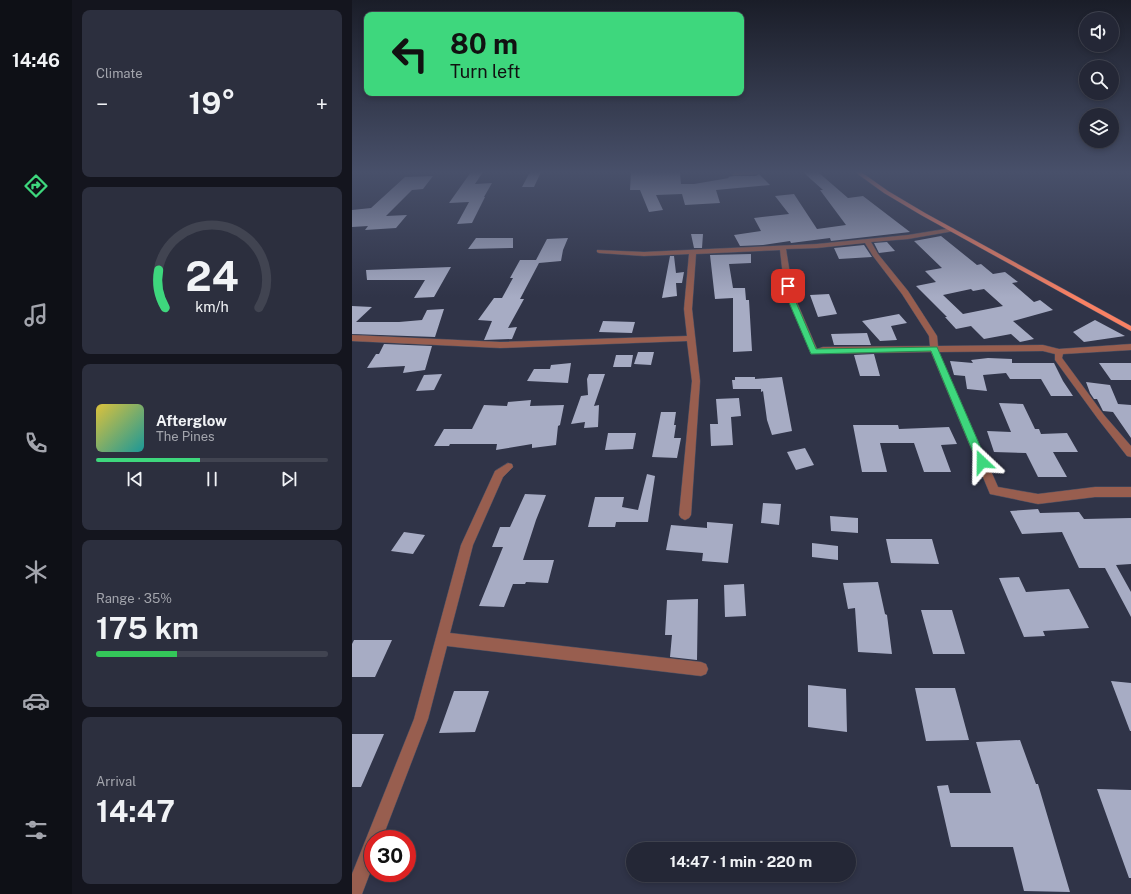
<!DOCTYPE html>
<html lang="en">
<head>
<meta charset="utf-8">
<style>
	:root { --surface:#242736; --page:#2c2f3e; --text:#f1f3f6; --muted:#a3a5ad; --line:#414451; --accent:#3ed77d }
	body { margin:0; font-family:"Public Sans",sans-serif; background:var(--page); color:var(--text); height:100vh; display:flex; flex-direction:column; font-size:15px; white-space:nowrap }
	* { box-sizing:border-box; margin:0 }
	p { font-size:13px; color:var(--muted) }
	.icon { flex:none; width:22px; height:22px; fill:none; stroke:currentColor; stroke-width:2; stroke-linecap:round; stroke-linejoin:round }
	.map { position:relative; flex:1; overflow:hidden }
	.side { display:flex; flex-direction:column; gap:10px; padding:10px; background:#14151e; width:280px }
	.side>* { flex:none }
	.guide { position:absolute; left:12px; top:12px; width:380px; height:84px; border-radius:8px; box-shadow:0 2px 6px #0003,0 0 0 1px var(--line); background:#3ed77d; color:#111; overflow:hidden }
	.buttons { position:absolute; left:727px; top:12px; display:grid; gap:8px }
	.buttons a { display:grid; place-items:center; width:40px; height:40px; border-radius:50%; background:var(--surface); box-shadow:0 2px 6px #0003,0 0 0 1px var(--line); font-size:20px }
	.speed { position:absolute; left:12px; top:830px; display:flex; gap:8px; font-size:20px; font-weight:700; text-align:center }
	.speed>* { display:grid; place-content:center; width:52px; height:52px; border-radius:50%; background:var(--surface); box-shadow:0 2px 6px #0003,0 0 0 1px var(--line); line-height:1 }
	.speed .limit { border:6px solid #d22; background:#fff; color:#111 }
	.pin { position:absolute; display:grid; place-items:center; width:34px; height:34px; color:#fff; margin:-17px; border-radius:8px; box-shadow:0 2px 6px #0006 }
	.me { position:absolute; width:44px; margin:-22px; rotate:337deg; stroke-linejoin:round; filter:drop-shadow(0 0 3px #0008) }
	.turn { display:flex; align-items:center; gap:14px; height:84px; padding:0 20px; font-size:18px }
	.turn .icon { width:52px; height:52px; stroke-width:2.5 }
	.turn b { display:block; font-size:28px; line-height:34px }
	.big { font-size:30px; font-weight:700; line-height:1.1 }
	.side .tile { flex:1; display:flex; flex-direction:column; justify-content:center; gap:6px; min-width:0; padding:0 14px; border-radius:8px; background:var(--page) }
	.side .dial { align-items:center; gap:0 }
	.dial svg { height:104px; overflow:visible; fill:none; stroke:var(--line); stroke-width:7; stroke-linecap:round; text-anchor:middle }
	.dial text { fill:var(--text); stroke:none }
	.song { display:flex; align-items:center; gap:12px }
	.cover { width:48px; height:48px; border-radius:6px; background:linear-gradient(135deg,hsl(50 70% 55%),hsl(180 70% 35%)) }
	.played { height:4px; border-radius:2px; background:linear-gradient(90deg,var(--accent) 45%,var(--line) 45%) }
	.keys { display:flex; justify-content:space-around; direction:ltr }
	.heat { display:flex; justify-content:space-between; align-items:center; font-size:22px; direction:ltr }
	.charge { height:6px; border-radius:3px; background:linear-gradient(90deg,#34c759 35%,var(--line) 0) }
	.trip { position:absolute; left:274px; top:842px; width:230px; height:40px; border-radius:20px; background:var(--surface); box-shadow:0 2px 6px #0003,0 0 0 1px var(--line); font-weight:700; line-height:40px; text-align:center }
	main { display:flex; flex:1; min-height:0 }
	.menu { display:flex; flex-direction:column; width:72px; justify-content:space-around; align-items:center; background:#0e1016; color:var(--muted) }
	.menu .icon { width:28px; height:28px }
	.menu .active { color:var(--accent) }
	.menu b { font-size:18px; color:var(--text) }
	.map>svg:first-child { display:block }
	.building { fill:#a7acc4; fill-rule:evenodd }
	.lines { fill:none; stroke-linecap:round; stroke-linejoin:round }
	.minor-casing { stroke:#4c5063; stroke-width:1 }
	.major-casing { stroke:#4c5063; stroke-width:1 }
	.minor { fill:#985e4f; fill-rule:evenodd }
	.major { fill:#f88164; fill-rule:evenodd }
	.route { fill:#3ed77d; stroke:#288c51 }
</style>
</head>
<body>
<main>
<nav class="menu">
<b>14:46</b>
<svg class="icon active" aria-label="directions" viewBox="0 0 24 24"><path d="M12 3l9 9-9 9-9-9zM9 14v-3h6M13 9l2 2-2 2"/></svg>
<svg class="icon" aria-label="music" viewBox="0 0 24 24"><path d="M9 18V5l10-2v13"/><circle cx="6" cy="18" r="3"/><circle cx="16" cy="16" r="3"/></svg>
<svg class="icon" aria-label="phone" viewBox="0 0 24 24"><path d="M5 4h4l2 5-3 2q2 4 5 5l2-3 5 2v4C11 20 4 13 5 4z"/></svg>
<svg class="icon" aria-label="climate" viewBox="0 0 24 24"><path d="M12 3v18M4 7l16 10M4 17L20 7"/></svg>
<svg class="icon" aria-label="car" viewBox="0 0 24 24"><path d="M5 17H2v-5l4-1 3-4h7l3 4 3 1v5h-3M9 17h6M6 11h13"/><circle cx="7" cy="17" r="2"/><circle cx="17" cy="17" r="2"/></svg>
<svg class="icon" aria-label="filters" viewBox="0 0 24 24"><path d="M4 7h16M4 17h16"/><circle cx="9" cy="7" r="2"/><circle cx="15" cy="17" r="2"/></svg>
</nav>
<section class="side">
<div class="tile"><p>Climate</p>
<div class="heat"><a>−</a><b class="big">19°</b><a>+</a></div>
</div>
<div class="tile dial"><svg viewBox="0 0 100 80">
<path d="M14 69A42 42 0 1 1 86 69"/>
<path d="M14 69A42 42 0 0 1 9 40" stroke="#3ed77d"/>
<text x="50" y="56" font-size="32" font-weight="700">24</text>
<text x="50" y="72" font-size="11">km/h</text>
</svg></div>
<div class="tile">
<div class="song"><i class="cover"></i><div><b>Afterglow</b><p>The Pines</p></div></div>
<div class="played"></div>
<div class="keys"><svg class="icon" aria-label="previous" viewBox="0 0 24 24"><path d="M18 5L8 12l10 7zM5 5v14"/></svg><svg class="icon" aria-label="pause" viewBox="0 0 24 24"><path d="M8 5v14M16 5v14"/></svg><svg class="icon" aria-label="next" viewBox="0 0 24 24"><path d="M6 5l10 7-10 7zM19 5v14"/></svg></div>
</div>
<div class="tile"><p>Range · 35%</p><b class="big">175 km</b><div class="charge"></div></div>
<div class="tile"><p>Arrival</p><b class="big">14:47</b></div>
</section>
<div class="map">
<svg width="779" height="894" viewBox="0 0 779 894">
	<rect width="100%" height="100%" fill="#303448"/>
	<path class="building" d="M 119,172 L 131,172 L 123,184 L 140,183 L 132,197 L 133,197 L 120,223 L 105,224 L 117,202 L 97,203 Z
		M 178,172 L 189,172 L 182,187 L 170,187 Z
		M 279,172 L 328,172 L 329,184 L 342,184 L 377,178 L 376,177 L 381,176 L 404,176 L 407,174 L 418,185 L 364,190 L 368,203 L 333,205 L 330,194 L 304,195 L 311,210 L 297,212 L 288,190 L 278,190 Z
		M 451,172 L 466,172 L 496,198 L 511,196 L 558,232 L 479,241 L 478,238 L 439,243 L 438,241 L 411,245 L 388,246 L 382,235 L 409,231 L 402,218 L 437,214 L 423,196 L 442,194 L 465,229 L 494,225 L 468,190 L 471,190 Z
		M 81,176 L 71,189 L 60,190 L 34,216 L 55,215 L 44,228 L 13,230 L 16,226 L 0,227 L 0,210 L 19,208 L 53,177 Z
		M 339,234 L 351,234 L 350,248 L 342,248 Z
		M 589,236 L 625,265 L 629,264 L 641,274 L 653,272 L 666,282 L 660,283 L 682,302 L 688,300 L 701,310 L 661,321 L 682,339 L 668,342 L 659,334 L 632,339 L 619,326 L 604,329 L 593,317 L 595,317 L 564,286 L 584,282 L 573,271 L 590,268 L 562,241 ZM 619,289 L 621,291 L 632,289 L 651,306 L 611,314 L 591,295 Z
		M 124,238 L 161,238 L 161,248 L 116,249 Z
		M 216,238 L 211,250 L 209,261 L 187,263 L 168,299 L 172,299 L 156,328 L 165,327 L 160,339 L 132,340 L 140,321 L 126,320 L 142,298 L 150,298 L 161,278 L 158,278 L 168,260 L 184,260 L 195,239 Z
		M 535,242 L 543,251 L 527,253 L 522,243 Z
		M 512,245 L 520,257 L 487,259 L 482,248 Z
		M 399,254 L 399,263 L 377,264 L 381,288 L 393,288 L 394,300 L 397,300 L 400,351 L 381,352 L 381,298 L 363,299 L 358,255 Z
		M 318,256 L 322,256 L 324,273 L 332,272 L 330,283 L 324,283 L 325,296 L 310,298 Z
		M 99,267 L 82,297 L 62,298 L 73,280 L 15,280 L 14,270 Z
		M 477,294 L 485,314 L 466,317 L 458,295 Z
		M 0,306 L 20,307 L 4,322 L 47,322 L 70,320 L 75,310 L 92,309 L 83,337 L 0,334 Z
		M 547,314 L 555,323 L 539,326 L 545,340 L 528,341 L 510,321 Z
		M 743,320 L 773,336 L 732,342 L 721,332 Z
		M 251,321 L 283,322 L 280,333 L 247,332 Z
		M 515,333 L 519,345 L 482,345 L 479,334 Z
		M 32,344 L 80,346 L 73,370 L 51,373 L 53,366 L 15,368 L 24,354 L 27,354 Z
		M 286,352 L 302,352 L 299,365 L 282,364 Z
		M 522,354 L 528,376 L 508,376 L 502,355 Z
		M 264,355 L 281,355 L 279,367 L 261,367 Z
		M 636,358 L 660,359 L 660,363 L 702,363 L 711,381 L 721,396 L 699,396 L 689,379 L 658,379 L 654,373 L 631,375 L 635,391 L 615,389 L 613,376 L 602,375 L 598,361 L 621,363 L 619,360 Z
		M 219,363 L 216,383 L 175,381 L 182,369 L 198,369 L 199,365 Z
		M 747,363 L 779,363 L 779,380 L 759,380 Z
		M 90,374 L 82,390 L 64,391 L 72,375 Z
		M 237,374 L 253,374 L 242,406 L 247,405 L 246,427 L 232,428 L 233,422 L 219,424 L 229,396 L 236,395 L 235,379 Z
		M 383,377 L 403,377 L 403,379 L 430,377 L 440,431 L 420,435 L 415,420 L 411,391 L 409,392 L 409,389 L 381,389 L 380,380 L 383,380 Z
		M 734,382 L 758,385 L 766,404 L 779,405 L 779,438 L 761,412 L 751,411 L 745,399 L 742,399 L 738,393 Z
		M 387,398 L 389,416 L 379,417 L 381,445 L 359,446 L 358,424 L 366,424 L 364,399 Z
		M 179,400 L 178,406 L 212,405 L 208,425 L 206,426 L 204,445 L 180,448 L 180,444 L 144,450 L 145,444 L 98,444 L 97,446 L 82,446 L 92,429 L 120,429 L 132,405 L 155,406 L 156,402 Z
		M 647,403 L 671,404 L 683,429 L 687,429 L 689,434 L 715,433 L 726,452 L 701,452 L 715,477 L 686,477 L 674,453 L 642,452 L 635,431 L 659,432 Z
		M 309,412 L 324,412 L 322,425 L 324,425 L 322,438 L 329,438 L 325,458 L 300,457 Z
		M 501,425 L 546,425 L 547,429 L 597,427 L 605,444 L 589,445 L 599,472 L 572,472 L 562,443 L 528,443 L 535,472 L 510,472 Z
		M 256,433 L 284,433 L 281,449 L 253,450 Z
		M 453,448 L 462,465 L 444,470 L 435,452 Z
		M 295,474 L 303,476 L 296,522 L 264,522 L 263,527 L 236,527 L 243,497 L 272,497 L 270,507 L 286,510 Z
		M 173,494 L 194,495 L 184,520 L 171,560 L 202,560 L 196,583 L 174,582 L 173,584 L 161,584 L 152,607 L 127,606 L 151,547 L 140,547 L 148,527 L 158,527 Z
		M 411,503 L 429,504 L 427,525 L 409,523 Z
		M 686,509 L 688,513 L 727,512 L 732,519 L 779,518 L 779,564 L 764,565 L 779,592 L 779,617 L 753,568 L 727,568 L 710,532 L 670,534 L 658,511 Z
		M 478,516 L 506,518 L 506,533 L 479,531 Z
		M 355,522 L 381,524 L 376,563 L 350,561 L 351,553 L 314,550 L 319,525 L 355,528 Z
		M 52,532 L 73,535 L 61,554 L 39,551 Z
		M 534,539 L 580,539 L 587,564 L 539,563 Z
		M 460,543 L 486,546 L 486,560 L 460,557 Z
		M 667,577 L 674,592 L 717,589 L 737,628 L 691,631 L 693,636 L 672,637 L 647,578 Z
		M 526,582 L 533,614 L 535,615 L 540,654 L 506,652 L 503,608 L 496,609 L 491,583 Z
		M 392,584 L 394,616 L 373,617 L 372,585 Z
		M 346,599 L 345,660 L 318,657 L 320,635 L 313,635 L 315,600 Z
		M 569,610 L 600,610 L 613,654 L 581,654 Z
		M 2,640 L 40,640 L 23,677 L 0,677 L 0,644 Z
		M 759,681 L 779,683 L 779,731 L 778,731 Z
		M 456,685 L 494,689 L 495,732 L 456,727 Z
		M 563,688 L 603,688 L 617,740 L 574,741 Z
		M 102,691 L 137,691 L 123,732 L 87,733 Z
		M 0,734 L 32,734 L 9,787 L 0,787 Z
		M 668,740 L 684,784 L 686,784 L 718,892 L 672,891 L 661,847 L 599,847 L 585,786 L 596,785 L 598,793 L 639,793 L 624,742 Z
		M 745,789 L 779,790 L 779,878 L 777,878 Z"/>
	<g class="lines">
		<g class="minor-casing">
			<path id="minor" d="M 383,172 L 407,172 L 404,174 L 381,175 L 380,174 Z
				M 600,228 L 602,229 L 602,231 L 556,239 L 519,242 L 526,254 L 556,291 L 585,336 L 586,346 L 691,345 L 707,349 L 779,344 L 779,350 L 711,354 L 710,358 L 752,415 L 779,446 L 779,457 L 775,456 L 746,419 L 703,360 L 703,354 L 691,351 L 587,352 L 646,487 L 686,494 L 743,487 L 779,487 L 779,497 L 743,497 L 686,504 L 638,494 L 579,352 L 459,354 L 433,293 L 428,250 L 344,254 L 340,309 L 348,381 L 339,515 L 337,518 L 333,520 L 329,518 L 327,515 L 340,381 L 335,341 L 148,348 L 0,341 L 0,335 L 148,342 L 335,336 L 332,309 L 337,254 L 292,256 L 247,253 L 245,252 L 245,250 L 292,252 L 465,244 L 556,235 ZM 513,243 L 521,256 L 550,294 L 577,336 L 578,346 L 471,347 L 465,349 L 441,293 L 434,249 L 465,248 Z
				M 156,463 L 160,464 L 161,467 L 151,477 L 121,545 L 98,633 L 349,662 L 354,664 L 356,669 L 354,674 L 349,676 L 95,646 L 76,719 L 30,839 L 21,839 L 21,865 L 10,894 L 0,894 L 0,874 L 62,719 L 109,545 L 143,471 Z"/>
		</g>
		<g class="major-casing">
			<path id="major" d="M 503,172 L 509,172 L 536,191 L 573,213 L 779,326 L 779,331 L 569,215 L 532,193 Z"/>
		</g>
		<use href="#minor" class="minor"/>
		<use href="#major" class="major"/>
	</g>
	<linearGradient id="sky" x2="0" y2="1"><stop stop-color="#1a1d28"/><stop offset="0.58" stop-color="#48506a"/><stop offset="1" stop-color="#48506a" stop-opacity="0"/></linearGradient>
	<rect width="779" height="297" fill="url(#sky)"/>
	<path class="route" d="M 436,284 L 439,286 L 440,293 L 464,349 L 585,347 L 635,462 L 633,465 L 627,465 L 625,462 L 579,351 L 459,354 L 433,293 L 433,286 Z"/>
</svg>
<div class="buttons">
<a><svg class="icon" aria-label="sound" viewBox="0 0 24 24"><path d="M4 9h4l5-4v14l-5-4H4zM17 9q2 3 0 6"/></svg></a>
<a><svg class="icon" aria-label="search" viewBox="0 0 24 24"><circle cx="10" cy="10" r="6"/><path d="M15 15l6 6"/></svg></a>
<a><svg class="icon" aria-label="layers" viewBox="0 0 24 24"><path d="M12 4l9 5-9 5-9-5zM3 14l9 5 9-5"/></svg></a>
</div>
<div class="speed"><div class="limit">30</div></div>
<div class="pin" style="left:436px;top:286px;background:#d93025"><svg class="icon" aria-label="arrive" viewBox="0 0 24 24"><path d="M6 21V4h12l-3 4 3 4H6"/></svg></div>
<svg class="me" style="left:630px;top:462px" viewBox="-20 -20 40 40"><path d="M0-17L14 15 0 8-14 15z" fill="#3ed77d" stroke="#fff" stroke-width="4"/></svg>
<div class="trip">14:47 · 1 min · 220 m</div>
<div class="guide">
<div class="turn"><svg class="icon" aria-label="left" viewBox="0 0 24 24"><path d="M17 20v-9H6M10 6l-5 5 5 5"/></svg><div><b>80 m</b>Turn left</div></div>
</div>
</div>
</main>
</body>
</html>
